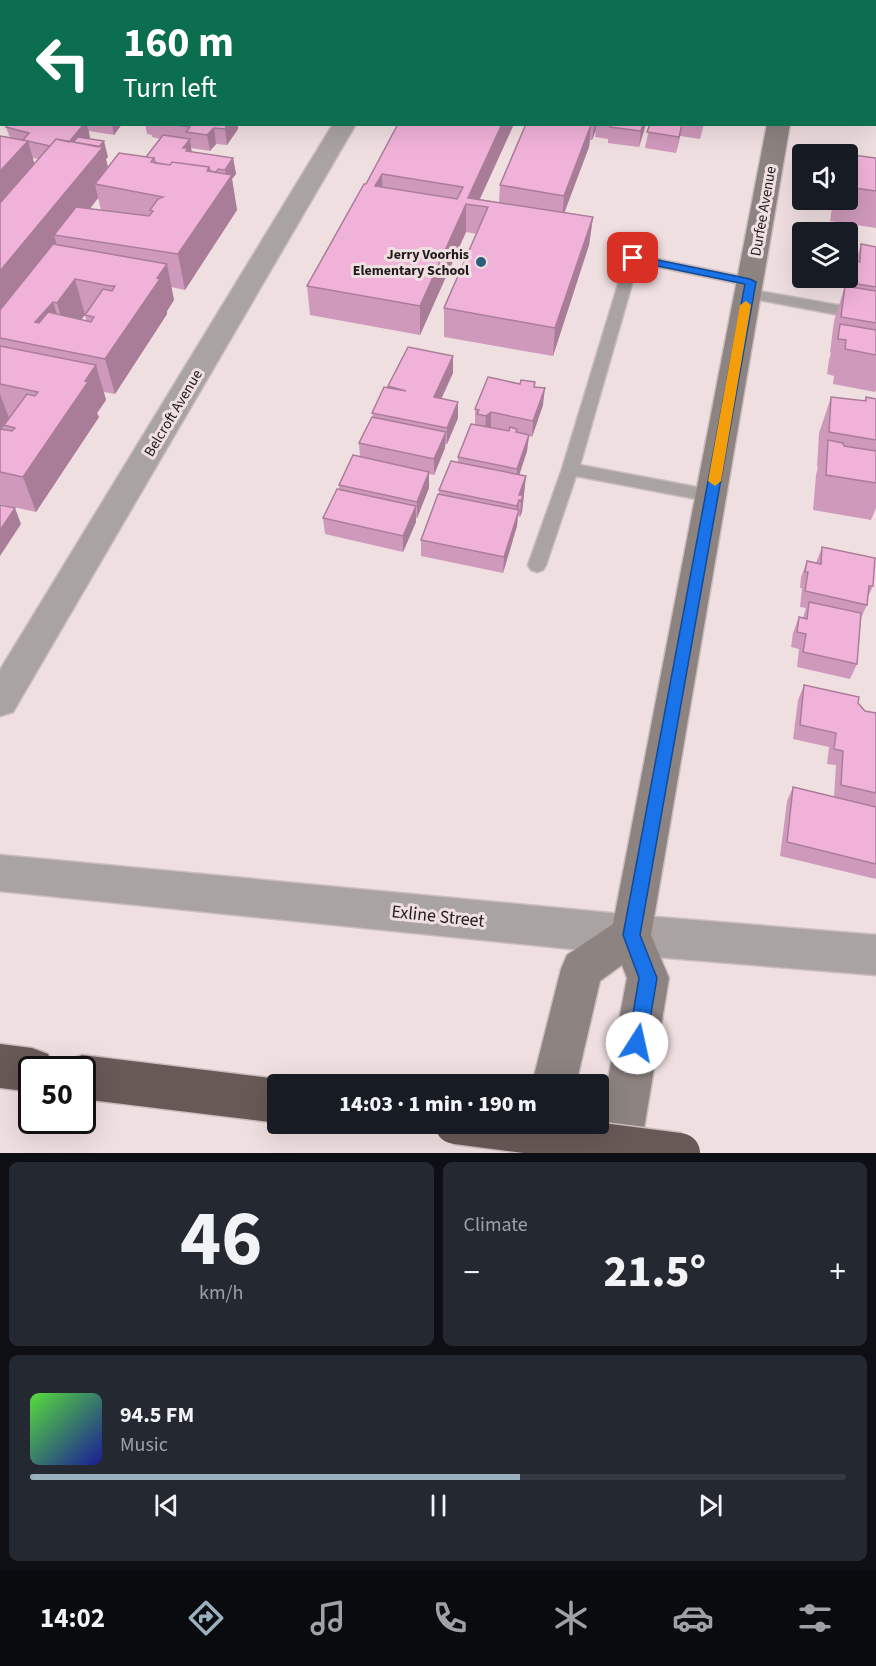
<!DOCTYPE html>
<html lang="en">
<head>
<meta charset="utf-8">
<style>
	:root { --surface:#171b24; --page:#242831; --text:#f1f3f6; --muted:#9ea1a6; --line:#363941; --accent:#99b0bf }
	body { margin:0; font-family:"Source Sans 3",sans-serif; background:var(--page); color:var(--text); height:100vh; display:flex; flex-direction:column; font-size:22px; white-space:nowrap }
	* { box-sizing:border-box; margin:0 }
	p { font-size:20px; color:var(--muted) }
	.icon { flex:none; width:33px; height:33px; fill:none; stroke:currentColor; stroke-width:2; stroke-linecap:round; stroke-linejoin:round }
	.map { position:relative; height:1153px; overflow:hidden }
	.side { display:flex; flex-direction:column; gap:9px; padding:9px; background:#0d0f14; flex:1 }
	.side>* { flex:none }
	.hud { position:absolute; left:0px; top:0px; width:876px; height:126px; box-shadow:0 6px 24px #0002; background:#0b6e4f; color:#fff; overflow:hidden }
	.buttons { position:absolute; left:792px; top:144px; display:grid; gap:12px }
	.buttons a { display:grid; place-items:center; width:66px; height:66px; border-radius:6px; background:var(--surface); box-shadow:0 6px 24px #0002; font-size:30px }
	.speed { position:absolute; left:18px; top:1056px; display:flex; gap:12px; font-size:30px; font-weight:700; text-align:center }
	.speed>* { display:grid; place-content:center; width:78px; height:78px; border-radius:50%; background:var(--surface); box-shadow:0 6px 24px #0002; line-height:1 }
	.speed .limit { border:3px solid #111; border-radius:9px; background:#fff; color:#111 }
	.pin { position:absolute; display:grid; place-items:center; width:51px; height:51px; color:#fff; margin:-26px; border-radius:12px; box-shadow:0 3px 9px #0006 }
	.me { position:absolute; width:66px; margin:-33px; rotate:10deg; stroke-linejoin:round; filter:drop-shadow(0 0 4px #0008) }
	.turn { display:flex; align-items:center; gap:21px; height:126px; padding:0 24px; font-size:27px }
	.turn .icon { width:78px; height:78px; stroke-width:2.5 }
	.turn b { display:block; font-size:42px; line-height:51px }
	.big { font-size:45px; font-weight:800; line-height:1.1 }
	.side .widget { flex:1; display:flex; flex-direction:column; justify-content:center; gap:9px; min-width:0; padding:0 21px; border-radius:9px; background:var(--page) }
	.side .dial { align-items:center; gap:0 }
	.dial b { font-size:78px; line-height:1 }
	.song { display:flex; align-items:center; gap:18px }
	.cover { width:72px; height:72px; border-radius:9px; background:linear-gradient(135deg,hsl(110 70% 55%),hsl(240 70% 35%)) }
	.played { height:6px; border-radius:3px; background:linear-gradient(90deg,var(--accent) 60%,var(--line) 60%) }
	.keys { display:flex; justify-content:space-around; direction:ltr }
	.heat { display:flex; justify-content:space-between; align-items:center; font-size:33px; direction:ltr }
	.side .tiles { flex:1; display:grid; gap:9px; grid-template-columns:1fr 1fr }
	.widget:last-child { grid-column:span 2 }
	.trip { position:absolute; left:267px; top:1074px; width:342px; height:60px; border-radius:6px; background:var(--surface); box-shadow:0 6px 24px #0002; font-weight:800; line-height:60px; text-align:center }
	.tabs { display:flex; height:96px; justify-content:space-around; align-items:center; background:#090b0e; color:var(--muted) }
	.tabs .icon { width:42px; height:42px }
	.tabs .current { color:var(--accent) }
	.tabs b { font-size:27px; color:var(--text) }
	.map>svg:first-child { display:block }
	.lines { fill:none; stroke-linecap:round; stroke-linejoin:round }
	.service-casing { stroke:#cbbcbd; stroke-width:3 }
	.minor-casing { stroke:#cbbcbd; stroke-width:3 }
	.tertiary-casing { stroke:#cbbcbd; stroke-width:3 }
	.secondary-casing { stroke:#cbbcbd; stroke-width:3 }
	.motorway-casing { stroke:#cbbcbd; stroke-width:3 }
	.service { fill:#a9a3a1; fill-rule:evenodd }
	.minor { fill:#a9a3a1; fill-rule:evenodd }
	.tertiary { fill:#a9a3a1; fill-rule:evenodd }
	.secondary { fill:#8d8381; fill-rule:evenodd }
	.motorway { fill:#675956; fill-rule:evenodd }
	.motorway-bridge-casing { stroke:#cbbcbd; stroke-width:43; stroke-linecap:butt }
	.motorway-bridge { stroke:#675956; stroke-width:40 }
	.wall { fill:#cf99bb; fill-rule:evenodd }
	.shaded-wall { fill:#a97d98 }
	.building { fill:#f1b2d9; stroke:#a97d98; stroke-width:1.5; fill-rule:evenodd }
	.route { fill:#1a73e8; stroke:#114b97; stroke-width:1.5 }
	.slow { fill:#f59e0b }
	.poi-dot { fill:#2d5f7c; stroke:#f0dfe1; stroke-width:2 }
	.labels { text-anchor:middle; stroke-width:6; stroke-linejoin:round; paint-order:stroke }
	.far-poi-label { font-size:14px; font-weight:bold; fill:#201a1b; stroke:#f0dfe1; text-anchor:end }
	.street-label { font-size:15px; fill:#201a1b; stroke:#f0dfe1 }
	.near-street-label { font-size:18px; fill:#201a1b; stroke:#f0dfe1 }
</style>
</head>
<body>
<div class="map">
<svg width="876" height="1153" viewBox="0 0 876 1153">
	<rect width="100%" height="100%" fill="#f0dfe1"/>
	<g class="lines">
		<g class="service-casing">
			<path id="service" d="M 633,254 L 750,278 L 757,282 L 750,286 L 638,263 L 580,465 L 712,490 L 718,492 L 721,496 L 718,500 L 712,502 L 576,476 L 546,565 L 543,570 L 537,572 L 531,570 L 528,565 L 562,469 L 626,258 Z
				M 748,289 L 876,312 L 876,322 L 743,297 L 741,294 Z"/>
		</g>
		<g class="minor-casing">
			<path id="minor" d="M 410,0 L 430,0 L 409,2 Z
				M 333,124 L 356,124 L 13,712 L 0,716 L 0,670 Z"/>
		</g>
		<g class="tertiary-casing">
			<path id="tertiary" d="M 38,0 L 59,0 L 37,2 Z
				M 0,40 L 2,40 L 0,54 Z
				M 0,855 L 631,915 L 876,935 L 876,975 L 631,955 L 0,891 Z"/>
		</g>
		<g class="secondary-casing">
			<path id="secondary" d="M 792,0 L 812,0 L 812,2 L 792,2 Z
				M 767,124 L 790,124 L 651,935 L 669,978 L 640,1153 L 594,1153 L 627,978 L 622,965 L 600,981 L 576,1084 L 532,1084 L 561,969 L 567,955 L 613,924 Z"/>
		</g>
		<g class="motorway-casing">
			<path id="motorway" d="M 0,1044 L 32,1048 L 48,1054 L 54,1070 L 32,1070 L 32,1092 L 0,1088 Z
				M 82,1055 L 278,1079 L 292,1084 L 278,1084 L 278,1123 L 82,1099 L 82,1070 L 63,1070 L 66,1061 Z"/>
		</g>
		<use href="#service" class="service"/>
		<use href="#minor" class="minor"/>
		<use href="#tertiary" class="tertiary"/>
		<use href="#secondary" class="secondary"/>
		<use href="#motorway" class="motorway"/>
		<g class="motorway-bridge-casing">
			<path id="motorway-bridge" d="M 455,1124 L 680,1153"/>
		</g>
		<use href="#motorway-bridge" class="motorway-bridge"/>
	</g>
	<path class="wall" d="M 235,0 L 290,0 L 289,2 L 235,2 Z
		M 290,0 L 364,0 L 365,2 L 290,2 Z
		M 474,0 L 521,0 L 520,2 L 474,2 Z
		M 561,0 L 594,0 L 593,2 L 561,2 Z
		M 640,0 L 731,0 L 731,2 L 639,2 Z
		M 874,2 L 876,2 L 876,120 L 874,119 Z
		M 2,88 L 2,118 L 0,117 L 0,89 Z
		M 9,124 L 122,124 L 114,135 L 89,131 L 90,138 L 90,139 L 108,157 L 106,159 L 108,167 L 146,157 L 160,139 L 152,137 L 152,135 L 147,134 L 145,124 L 238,124 L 238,129 L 227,145 L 216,144 L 210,151 L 191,148 L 192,152 L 233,158 L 236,174 L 232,179 L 237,210 L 185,290 L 171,287 L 174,300 L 167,311 L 167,314 L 115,394 L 104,392 L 106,400 L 97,413 L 99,417 L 36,512 L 0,504 L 0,136 L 10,138 L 6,127 ZM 32,158 L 39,159 L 34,164 ZM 98,198 L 101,210 L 90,209 ZM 85,315 L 86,320 L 81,319 Z
		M 398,124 L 514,124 L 480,199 L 499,202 L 500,185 L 526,124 L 646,124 L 639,147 L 608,143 L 608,139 L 595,137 L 596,130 L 592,140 L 590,140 L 589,147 L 564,212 L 593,217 L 589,245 L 553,356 L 444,337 L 444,308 L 477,234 L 466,232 L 420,335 L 310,315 L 307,286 L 366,184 Z
		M 650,124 L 704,124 L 700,139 L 680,136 L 676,153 L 645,148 Z
		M 848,154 L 876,158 L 876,228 L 830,221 L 833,200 L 848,200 Z
		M 861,244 L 876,247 L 876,390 L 875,392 L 833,384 L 834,376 L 827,374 L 829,360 L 831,353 L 830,352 L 834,321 L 845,286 L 847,286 L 848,277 L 853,261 L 856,261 Z
		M 453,373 L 441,398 L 458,402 L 458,418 L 447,444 L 445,444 L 445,448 L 434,475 L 429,474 L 429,488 L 417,518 L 416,518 L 416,522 L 403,552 L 325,534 L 323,518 L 339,489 L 339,485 L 360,457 L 359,443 L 373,417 L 372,413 L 388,388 L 388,386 Z
		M 535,387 L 543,405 L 532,437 L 529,436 L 527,451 L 519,475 L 526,476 L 522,512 L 520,517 L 518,516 L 517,526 L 503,573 L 421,556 L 421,540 L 439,495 L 439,490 L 458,462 L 458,457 L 475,424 L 475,409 Z
		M 831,397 L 864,401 L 866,397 L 876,399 L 876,508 L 871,520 L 813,510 L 816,475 L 818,467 L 817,467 L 819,433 Z
		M 822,547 L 873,586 L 867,599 L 867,605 L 861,618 L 857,664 L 850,679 L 797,667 L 799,649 L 791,647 L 793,633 L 799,617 L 803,618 L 806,608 L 800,607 L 802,588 L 800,588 L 801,577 L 807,561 L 816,563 Z
		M 804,685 L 858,703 L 865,711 L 876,713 L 876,879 L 780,856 L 787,801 L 793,787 L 834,797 L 836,765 L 827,764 L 829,747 L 793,739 L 798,700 Z"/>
	<path class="shaded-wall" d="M 278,0 L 290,0 L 289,2 L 279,2 Z
		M 356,0 L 364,0 L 365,2 L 356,2 Z
		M 585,0 L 594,0 L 593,2 L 585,2 Z
		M 84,124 L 87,124 L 90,138 L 73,159 L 64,148 Z
		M 112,124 L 122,124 L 114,135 Z
		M 228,124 L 238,124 L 238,129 L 227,145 L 225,129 Z
		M 502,124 L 514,124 L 477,205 L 468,198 Z
		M 594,124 L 597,124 L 596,130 L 592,140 Z
		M 643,124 L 646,124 L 639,147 L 641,131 Z
		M 682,124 L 680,136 L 676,153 L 679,137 Z
		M 591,125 L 589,147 L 562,219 L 564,196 Z
		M 214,128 L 216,144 L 210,151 L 207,135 Z
		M 190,139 L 192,155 L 190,159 L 183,148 Z
		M 28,141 L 38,176 L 0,219 L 0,171 Z
		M 104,141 L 108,157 L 106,159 L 111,182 L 95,184 L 98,198 L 68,237 L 54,235 L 58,249 L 0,322 L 0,271 Z
		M 233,158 L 236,174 L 232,179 L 237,210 L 185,290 L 178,254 L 207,171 L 209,167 L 227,182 L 225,170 Z
		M 382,174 L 383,202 L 375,186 Z
		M 466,204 L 466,232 L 420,335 L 420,306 Z
		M 593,217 L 589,245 L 553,356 L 555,328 Z
		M 167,264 L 174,300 L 167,311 L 167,314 L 115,394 L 105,359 Z
		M 75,279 L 85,315 L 67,338 L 57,303 Z
		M 53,302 L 64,337 L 35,322 Z
		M 453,356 L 453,373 L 435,413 L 434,397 Z
		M 96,365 L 106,400 L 97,413 L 99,417 L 36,512 L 23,477 Z
		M 545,388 L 543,405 L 532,437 L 533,421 Z
		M 0,394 L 9,418 L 0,431 Z
		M 458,402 L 458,418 L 447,444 L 447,428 Z
		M 491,412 L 491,428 L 485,432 L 486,416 Z
		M 446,432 L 445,448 L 434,475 L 434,459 Z
		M 529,435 L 527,451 L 516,485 L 517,469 Z
		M 429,472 L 429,488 L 417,518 L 417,502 Z
		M 526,476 L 522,512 L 520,517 L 521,501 L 519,495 Z
		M 519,500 L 517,526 L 503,573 L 504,557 L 516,520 L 517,506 Z
		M 416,506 L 416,522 L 403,552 L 403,536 Z
		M 15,508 L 21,524 L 0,556 L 0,530 Z"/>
	<path class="building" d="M 95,0 L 138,0 L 136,1 L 137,2 L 93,2 Z
		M 150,0 L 197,0 L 196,2 L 149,1 Z
		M 489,0 L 517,0 L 517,2 L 499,2 Z
		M 687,0 L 730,0 L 729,1 L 720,0 L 719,2 L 698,2 Z
		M 874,2 L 876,2 L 876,16 L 874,15 Z
		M 874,27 L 876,28 L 876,41 L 874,41 Z
		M 874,52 L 876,52 L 876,84 L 874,84 Z
		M 2,88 L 2,102 L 0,102 L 0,89 Z
		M 9,124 L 84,124 L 69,142 L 56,139 L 50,146 L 23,140 L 29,133 L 6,127 Z
		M 170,124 L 228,124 L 225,129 L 214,128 L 207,135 L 186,132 L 190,127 Z
		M 398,124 L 502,124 L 468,198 L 593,217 L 555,328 L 444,308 L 488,207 L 466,204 L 420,306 L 307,286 L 364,184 L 366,184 ZM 382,174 L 463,187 L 457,199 L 375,186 Z
		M 526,124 L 591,125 L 564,196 L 500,185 Z
		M 610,124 L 643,124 L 641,131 L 610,127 Z
		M 650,124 L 682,124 L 679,137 L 647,132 Z
		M 163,135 L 190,139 L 183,148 L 188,148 L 186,151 L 233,158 L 225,170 L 218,169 L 216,172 L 210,171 L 209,167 L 172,162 L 170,165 L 155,163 L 154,158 L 146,157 Z
		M 0,136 L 28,141 L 0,171 Z
		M 78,137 L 104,141 L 99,147 L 73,142 Z
		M 56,139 L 103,147 L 0,271 L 0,203 Z
		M 119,153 L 154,158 L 151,162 L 170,165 L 172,162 L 209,167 L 207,171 L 232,175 L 178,254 L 54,235 L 76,207 L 149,216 L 153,211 L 150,210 L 158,199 L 163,197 L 95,184 Z
		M 844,154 L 876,158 L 876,191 L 848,187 L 848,154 Z
		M 53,244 L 167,264 L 157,278 L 160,279 L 105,359 L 0,338 L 0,310 ZM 75,279 L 110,286 L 115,286 L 112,291 L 103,289 L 85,315 L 94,317 L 91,322 L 48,312 L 39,323 L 35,322 L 53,302 L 57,303 Z
		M 861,244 L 876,247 L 876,287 L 851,283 L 853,261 L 860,262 Z
		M 845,286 L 876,291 L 876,323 L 841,317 Z
		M 840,324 L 876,330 L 876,355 L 845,349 L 846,340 L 838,339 Z
		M 0,346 L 96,365 L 85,381 L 88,382 L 23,477 L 0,472 L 0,429 L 12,431 L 15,428 L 4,425 L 27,394 L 35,396 L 38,392 L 0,384 Z
		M 408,347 L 453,356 L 434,397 L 458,402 L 447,428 L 372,413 L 384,387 L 406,391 L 388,386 Z
		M 488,377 L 520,384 L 521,380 L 535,382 L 534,387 L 545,388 L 533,421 L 491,412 L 486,416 L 477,414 L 479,410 L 475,409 Z
		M 831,397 L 866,401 L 866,397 L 876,399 L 876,440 L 829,432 Z
		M 372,417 L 446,432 L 434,459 L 359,443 Z
		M 471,424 L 509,431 L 510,427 L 517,429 L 516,432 L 529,435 L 517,469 L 458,457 Z
		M 828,440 L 843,443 L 844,446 L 876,451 L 876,483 L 826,475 Z
		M 353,455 L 429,472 L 417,502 L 339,485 Z
		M 451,461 L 526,476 L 519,495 L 523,495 L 521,501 L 519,500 L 517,506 L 439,490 Z
		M 337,489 L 416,506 L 403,536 L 323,518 Z
		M 438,494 L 519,510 L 504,557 L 421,540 Z
		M 0,505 L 15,508 L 0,530 Z
		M 822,547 L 875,558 L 873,586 L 869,586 L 867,605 L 805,591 L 808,572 L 805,572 L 807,561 L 821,564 Z
		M 809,602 L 861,613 L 857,664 L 803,652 L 806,634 L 797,632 L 799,617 L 807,619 Z
		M 804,685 L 859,697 L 858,703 L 865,711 L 876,713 L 876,793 L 841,785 L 843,751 L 834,749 L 836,733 L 800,725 Z
		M 793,787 L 876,807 L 876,864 L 787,842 Z"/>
	<path class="route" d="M 633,255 L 750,279 L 756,282 L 640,935 L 657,978 L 646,1043 L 643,1050 L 637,1052 L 630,1050 L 628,1043 L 639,978 L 623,935 L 745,284 L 629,260 L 627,258 Z"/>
	<path class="slow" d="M 746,301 L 751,305 L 721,481 L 715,486 L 708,481 L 740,305 Z"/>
	<circle class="poi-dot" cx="481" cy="262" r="6"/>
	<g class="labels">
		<g class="far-poi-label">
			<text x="469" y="259">Jerry Voorhis<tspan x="469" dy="16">Elementary School</tspan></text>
		</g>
		<g class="street-label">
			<text transform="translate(763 211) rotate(-80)" y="5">Durfee Avenue</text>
			<text transform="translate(173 413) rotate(-59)" y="5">Belcroft Avenue</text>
		</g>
		<g class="near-street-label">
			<text transform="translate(438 916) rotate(6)" y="6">Exline Street</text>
		</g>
	</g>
</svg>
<div class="buttons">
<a><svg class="icon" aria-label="sound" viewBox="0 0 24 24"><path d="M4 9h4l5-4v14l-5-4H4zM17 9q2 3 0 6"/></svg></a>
<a><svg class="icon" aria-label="layers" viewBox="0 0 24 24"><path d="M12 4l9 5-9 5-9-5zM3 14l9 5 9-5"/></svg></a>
</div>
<div class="speed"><div class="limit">50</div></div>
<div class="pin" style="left:633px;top:258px;background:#d93025"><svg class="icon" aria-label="arrive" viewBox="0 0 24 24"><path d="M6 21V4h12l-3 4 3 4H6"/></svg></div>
<svg class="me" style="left:637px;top:1043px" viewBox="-20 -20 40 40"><circle r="19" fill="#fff"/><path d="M0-13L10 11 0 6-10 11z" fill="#1a73e8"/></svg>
<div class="trip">14:03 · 1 min · 190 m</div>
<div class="hud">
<div class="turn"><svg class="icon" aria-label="left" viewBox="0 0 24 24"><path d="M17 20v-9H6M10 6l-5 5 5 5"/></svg><div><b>160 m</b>Turn left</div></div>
</div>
</div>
<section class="side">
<div class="tiles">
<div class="widget dial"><b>46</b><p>km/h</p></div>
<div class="widget"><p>Climate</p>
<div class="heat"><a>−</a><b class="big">21.5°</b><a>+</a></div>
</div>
<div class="widget">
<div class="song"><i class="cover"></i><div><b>94.5 FM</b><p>Music</p></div></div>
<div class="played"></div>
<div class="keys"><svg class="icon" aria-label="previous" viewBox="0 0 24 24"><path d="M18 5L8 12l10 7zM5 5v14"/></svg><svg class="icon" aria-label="pause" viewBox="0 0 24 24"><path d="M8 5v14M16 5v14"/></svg><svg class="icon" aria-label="next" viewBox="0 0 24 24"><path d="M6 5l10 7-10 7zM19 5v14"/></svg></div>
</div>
</div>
</section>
<nav class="tabs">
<b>14:02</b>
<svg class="icon current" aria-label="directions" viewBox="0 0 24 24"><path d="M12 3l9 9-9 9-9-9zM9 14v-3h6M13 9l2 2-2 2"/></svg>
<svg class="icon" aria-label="music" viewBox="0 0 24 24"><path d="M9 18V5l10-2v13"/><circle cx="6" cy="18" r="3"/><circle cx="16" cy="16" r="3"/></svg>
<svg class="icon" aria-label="phone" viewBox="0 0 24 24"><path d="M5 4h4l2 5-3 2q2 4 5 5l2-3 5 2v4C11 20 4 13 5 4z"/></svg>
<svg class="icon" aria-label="climate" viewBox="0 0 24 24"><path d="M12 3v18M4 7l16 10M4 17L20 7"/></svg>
<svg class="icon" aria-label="car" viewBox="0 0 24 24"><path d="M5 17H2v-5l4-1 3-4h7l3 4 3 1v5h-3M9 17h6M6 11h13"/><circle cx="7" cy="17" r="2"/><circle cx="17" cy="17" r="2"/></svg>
<svg class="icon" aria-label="filters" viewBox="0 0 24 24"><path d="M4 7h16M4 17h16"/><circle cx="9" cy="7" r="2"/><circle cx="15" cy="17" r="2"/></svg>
</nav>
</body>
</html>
